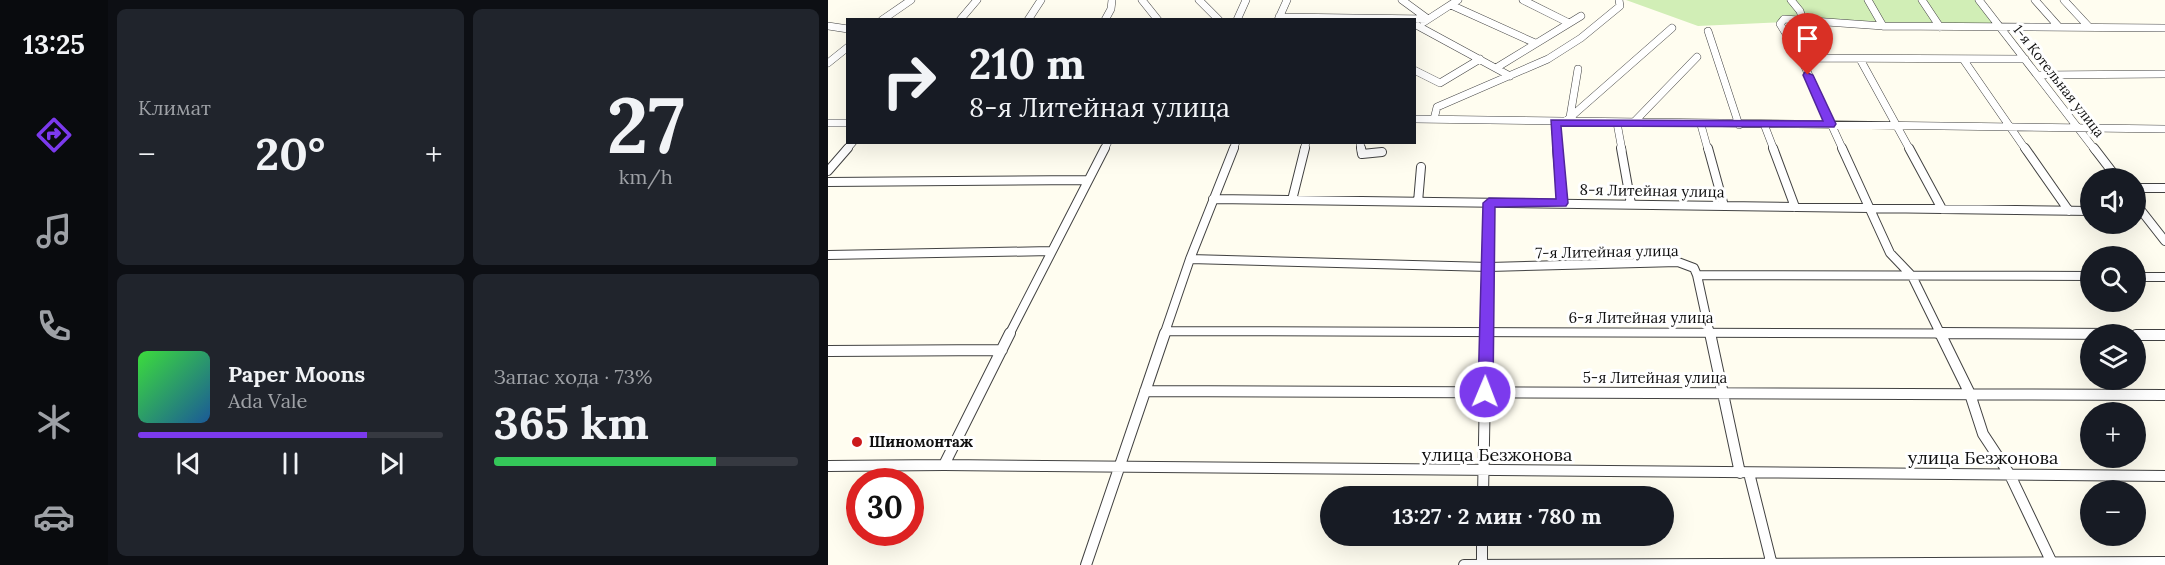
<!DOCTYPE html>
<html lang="ru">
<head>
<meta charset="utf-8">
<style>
	:root { --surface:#171b24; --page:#20242c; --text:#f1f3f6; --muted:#9ea1a6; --line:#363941; --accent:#7c3aed }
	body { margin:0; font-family:Lora,serif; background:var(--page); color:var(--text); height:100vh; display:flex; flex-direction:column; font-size:22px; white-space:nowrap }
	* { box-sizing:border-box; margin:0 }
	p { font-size:20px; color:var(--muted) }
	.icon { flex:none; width:33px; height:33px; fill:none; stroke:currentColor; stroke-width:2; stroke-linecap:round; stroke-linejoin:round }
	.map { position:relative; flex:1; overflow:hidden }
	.drawer { display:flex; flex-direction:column; gap:9px; padding:9px; background:#0d0f14; width:720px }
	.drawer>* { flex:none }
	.hud { position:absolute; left:18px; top:18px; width:570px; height:126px; border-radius:0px; box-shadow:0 6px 24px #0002; background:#171b24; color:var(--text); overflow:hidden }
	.controls { position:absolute; left:1252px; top:168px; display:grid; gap:12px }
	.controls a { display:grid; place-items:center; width:66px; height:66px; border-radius:50%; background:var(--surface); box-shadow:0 6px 24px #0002; font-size:30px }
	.speed { position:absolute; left:18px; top:468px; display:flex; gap:12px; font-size:30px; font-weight:700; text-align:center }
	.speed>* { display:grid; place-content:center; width:78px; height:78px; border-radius:50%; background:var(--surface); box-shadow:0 6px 24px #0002; line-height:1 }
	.speed .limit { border:9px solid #d22; background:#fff; color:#111 }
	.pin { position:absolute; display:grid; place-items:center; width:51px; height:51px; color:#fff; margin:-62px -26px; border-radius:50% 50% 50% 0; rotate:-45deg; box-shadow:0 0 6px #0007 }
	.pin .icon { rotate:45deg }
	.me { position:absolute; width:66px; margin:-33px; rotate:1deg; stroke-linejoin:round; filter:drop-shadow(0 0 4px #0008) }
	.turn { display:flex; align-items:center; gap:21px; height:126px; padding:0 24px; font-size:27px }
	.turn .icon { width:78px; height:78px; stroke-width:2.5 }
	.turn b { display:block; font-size:42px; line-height:51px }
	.big { font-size:45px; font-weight:700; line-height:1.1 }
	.drawer .widget { flex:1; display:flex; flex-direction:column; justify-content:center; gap:9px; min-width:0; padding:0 21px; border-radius:9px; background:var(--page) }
	.drawer .dial { align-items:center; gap:0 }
	.dial b { font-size:78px; line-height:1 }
	.song { display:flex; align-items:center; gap:18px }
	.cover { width:72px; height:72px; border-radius:9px; background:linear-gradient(135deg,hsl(120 70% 55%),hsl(210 70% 35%)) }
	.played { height:6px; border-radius:3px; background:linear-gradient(90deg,var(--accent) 75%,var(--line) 75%) }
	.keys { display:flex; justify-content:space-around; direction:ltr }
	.heat { display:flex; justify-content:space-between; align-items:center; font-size:33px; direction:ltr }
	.charge { height:9px; border-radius:4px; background:linear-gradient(90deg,#34c759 73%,var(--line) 0) }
	.drawer .tiles { flex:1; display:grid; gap:9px; grid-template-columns:repeat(2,1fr) }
	.trip { position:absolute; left:492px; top:486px; width:354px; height:60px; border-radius:30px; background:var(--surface); box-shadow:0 6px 24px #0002; font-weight:700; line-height:60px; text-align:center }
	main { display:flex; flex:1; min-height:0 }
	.menu { display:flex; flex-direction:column; width:108px; justify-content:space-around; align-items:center; background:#090b0e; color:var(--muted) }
	.menu .icon { width:42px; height:42px }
	.menu .current { color:var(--accent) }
	.menu b { font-size:27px; color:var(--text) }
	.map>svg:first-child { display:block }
	.green { fill:#d1eeb6 }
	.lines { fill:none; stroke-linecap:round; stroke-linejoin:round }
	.minor-far2-casing { stroke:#424242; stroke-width:8 }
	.minor-far1-casing { stroke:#424242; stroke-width:10 }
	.minor-casing { stroke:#424242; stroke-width:12 }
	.minor-far2 { stroke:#fff; stroke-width:7 }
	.minor-far1 { stroke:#fff; stroke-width:8 }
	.minor { stroke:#fff; stroke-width:10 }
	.route { fill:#7c3aed; stroke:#51269a; stroke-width:1.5 }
	.poi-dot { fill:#cc1a1c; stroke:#fff; stroke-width:2 }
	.labels { text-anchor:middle; stroke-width:6; stroke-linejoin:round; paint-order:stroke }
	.far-street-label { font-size:14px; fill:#0f0f0f; stroke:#fff }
	.street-label { font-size:15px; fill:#0f0f0f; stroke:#fff }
	.poi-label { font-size:15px; font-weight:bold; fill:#0f0f0f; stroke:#fff; text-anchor:start }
	.near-street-label { font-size:18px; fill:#0f0f0f; stroke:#fff }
</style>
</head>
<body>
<main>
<nav class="menu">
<b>13:25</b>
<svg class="icon current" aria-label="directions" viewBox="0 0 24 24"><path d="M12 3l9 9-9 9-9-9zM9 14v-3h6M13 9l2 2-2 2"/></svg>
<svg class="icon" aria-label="music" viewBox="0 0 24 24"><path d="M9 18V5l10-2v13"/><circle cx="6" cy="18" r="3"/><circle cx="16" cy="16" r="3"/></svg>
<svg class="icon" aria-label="phone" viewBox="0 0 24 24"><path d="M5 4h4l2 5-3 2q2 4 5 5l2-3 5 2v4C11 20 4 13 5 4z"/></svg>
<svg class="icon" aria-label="climate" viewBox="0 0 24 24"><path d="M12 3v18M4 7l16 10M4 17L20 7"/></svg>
<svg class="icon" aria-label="car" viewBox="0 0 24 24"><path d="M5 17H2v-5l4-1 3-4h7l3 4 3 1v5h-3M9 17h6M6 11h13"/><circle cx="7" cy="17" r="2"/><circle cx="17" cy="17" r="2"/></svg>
</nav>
<section class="drawer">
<div class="tiles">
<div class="widget"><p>Климат</p>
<div class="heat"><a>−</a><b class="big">20°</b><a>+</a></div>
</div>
<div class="widget dial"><b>27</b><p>km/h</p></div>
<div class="widget">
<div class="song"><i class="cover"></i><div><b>Paper Moons</b><p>Ada Vale</p></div></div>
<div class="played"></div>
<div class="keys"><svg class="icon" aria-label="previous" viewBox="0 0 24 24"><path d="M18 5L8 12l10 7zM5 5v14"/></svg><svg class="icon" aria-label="pause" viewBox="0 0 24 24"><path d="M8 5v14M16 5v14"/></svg><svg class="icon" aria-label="next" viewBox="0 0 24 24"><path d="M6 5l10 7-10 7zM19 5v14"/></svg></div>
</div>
<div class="widget"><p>Запас хода · 73%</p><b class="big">365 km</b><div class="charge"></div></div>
</div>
</section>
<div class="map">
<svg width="1337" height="565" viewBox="0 0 1337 565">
	<rect width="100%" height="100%" fill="#fffdf0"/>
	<path class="green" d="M 798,0 L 1148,0 L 1169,27 L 958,22 L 870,26 Z"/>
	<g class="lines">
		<g class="minor-far2-casing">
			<path id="minor-far2" d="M 314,0 L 330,20
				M 371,0 L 391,20
				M 574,0 L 600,19
				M 695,0 L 741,23
				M 963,0 L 972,11 L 975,20
				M 1040,0 L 1055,26
				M 1094,0 L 1112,27
				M 1151,0 L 1267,150
				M 1207,0 L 1231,27
				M 1236,0 L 1261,27
				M 623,5 L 707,43
				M 451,17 L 600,19
				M 54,20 L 83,0
				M 132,20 L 149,0
				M 200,20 L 213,0
				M 277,20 L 283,9 L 284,0
				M 409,20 L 418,0
				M 450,20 L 459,0
				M 596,22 L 630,0
				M 0,26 L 20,29
				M 590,26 L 682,76
				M 880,31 L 911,125
				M 973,58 L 1197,59
				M 1032,59 L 1082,150
				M 1135,59 L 1198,150
				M 0,63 L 20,47
				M 668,68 L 753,16
				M 586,70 L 612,83 L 652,59
				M 1210,75 L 1337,74
				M 742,117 L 750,69
				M 586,119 L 1337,129
				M 606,119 L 609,107 L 720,59 L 753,38 L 792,6 L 791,0
				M 737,122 L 844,28
				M 806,122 L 869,57
				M 0,123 L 20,123
				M 727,123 L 729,150
				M 789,123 L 794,150
				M 936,124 L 946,150
				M 873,125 L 880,150
				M 532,142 L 533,150
				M 18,150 L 25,142
				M 276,150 L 280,142
				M 405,150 L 408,142
				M 476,150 L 478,142
				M 1015,150 L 973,58 L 952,24 L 956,19 L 1055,26 L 1337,28"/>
		</g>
		<g class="minor-far1-casing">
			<path id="minor-far1" d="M 533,148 L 534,154 L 554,152
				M 729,148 L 734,203
				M 793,148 L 803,204
				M 880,148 L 896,206
				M 945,148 L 967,207
				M 1014,148 L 1062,253 L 1084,276 L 1113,335
				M 1081,148 L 1114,209
				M 1197,148 L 1241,211
				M 1266,148 L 1289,178
				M 0,171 L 20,148
				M 0,182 L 259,180
				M 1308,188 L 1337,188
				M 385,199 L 1263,211
				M 464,200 L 477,148
				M 590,202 L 593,167
				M 1308,204 L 1337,241
				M 0,255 L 223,251
				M 362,259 L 661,267 L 850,262 L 866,268 L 869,275 L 1263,276
				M 869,275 L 882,335
				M 1308,277 L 1337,277
				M 339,331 L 1288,334
				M 181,335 L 277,148
				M 336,335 L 362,259 L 406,148
				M 658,335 L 661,203"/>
		</g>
		<g class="minor-casing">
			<path id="minor" d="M 882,333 L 912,473
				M 1110,333 L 1288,334
				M 1112,333 L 1142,394 L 1155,434 L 1182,475 L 1225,565
				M 1308,335 L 1337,335
				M 0,351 L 174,350
				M 317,391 L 1337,395
				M 116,465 L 182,333
				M 0,466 L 116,465 L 1337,476
				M 921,473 L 944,565
				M 655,496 L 658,333
				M 654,536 L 654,565
				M 258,565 L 337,333
				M 636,565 L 1337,562"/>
		</g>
		<use href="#minor-far2" class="minor-far2"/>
		<use href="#minor-far1" class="minor-far1"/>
		<use href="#minor" class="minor"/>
	</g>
	<path class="route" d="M 977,72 L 985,75 L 1008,124 L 1006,127 L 733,126 L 740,203 L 738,206 L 667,207 L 665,392 L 663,397 L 657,399 L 652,397 L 650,392 L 655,203 L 661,198 L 728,199 L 723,120 L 995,121 L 975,75 Z"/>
	<circle class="poi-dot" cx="29" cy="442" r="6"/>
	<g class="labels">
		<g class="far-street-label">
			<text transform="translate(1231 81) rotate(52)" y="5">1-я Котельная улица</text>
		</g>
		<g class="street-label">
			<text transform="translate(824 191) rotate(1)" y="5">8-я Литейная улица</text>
			<text transform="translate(779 252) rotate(-1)" y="5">7-я Литейная улица</text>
			<text x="813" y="323">6-я Литейная улица</text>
			<text x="827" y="383">5-я Литейная улица</text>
		</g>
		<g class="poi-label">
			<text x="41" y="447">Шиномонтаж</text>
		</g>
		<g class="near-street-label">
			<text x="669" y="461">улица Безжонова</text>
			<text x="1155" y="464">улица Безжонова</text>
		</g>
	</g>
</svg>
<div class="controls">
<a><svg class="icon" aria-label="sound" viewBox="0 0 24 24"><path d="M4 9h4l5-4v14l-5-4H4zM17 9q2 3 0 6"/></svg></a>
<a><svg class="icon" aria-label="search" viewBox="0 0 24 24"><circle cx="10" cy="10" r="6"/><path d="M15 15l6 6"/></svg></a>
<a><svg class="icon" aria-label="layers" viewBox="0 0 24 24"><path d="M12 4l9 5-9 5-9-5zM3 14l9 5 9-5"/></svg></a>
<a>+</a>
<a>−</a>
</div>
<div class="speed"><div class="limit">30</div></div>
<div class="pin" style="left:980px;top:75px;background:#d93025"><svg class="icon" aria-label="arrive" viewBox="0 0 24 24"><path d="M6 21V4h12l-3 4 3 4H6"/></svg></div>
<svg class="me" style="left:657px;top:392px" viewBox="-20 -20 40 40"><circle r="17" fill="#7c3aed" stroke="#fff" stroke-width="3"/><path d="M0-11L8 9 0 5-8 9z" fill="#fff"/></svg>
<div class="trip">13:27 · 2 мин · 780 m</div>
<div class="hud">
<div class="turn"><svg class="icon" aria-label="right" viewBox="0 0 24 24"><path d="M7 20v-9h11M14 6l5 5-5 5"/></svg><div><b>210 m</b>8-я Литейная улица</div></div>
</div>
</div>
</main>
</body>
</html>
